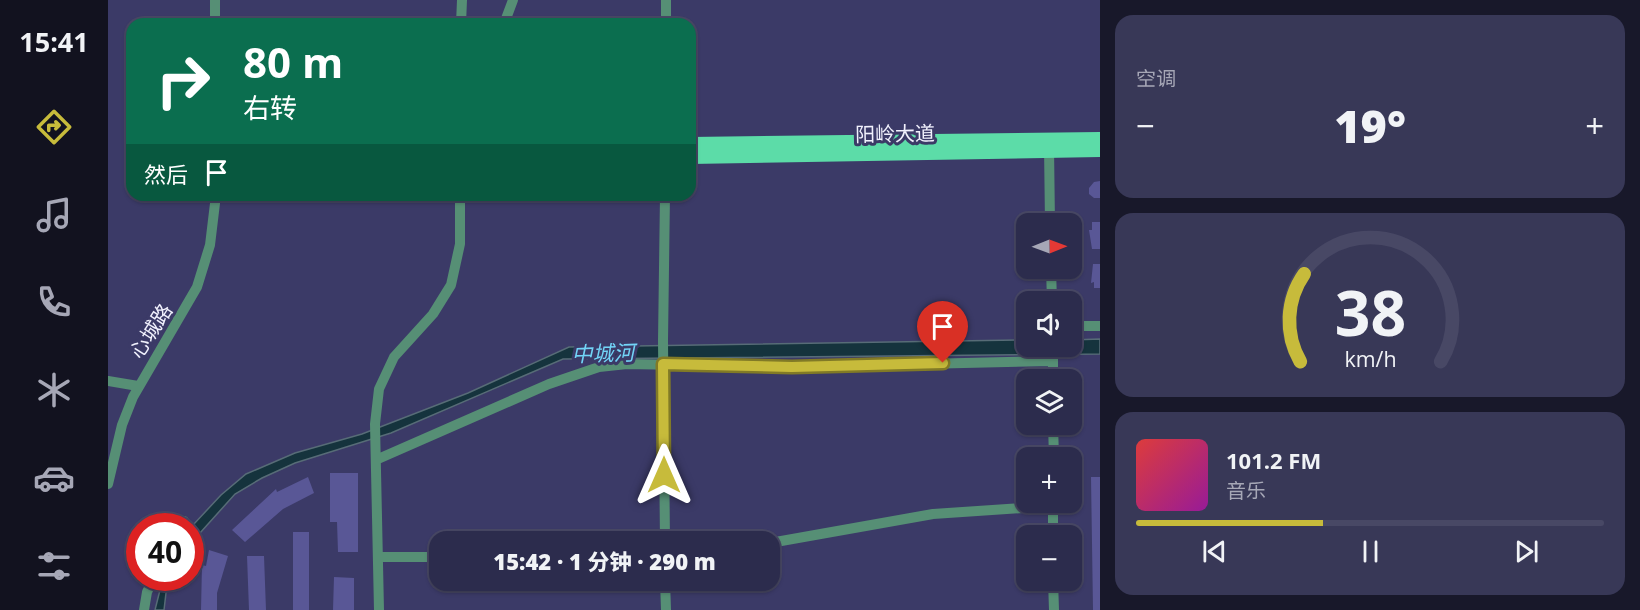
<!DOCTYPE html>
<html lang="zh">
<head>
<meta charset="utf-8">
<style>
	:root { --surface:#2c2c4d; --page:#383857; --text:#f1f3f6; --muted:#a6a7b6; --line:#484865; --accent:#c7bb3b }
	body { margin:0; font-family:"Open Sans","Noto Sans SC",sans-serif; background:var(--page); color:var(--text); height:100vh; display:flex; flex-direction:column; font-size:22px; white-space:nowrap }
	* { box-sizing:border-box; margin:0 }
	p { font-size:20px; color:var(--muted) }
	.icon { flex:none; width:33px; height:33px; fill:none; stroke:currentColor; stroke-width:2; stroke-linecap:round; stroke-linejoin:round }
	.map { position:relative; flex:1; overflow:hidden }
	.side { display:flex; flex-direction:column; gap:15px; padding:15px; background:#18182a; width:540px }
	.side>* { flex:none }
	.top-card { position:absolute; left:18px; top:18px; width:570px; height:183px; border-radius:18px; box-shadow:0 2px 4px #0004,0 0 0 2px var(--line); background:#0b6e4f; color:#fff; overflow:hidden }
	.needle { width:39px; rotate:89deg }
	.tools { position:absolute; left:908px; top:213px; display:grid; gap:12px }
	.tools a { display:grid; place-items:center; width:66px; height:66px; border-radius:12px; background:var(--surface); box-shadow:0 2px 4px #0004,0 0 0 2px var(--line); font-size:30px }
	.speed { position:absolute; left:18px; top:513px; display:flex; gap:12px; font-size:30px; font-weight:700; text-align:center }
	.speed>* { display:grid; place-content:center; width:78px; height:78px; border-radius:50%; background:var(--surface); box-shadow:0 2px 4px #0004,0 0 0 2px var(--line); line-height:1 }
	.speed .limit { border:9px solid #d22; background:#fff; color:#111 }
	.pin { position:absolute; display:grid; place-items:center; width:51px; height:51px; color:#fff; margin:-62px -26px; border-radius:50% 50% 50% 0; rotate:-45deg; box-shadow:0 0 6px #0007 }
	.pin .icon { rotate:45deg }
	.me { position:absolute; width:66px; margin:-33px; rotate:0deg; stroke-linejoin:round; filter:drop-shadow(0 0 4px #0008) }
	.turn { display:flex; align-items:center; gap:21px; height:126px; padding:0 18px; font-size:27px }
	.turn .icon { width:78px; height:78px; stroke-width:2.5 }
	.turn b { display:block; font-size:42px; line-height:51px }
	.then { display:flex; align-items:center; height:57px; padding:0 18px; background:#0003; gap:12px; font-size:22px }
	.big { font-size:45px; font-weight:800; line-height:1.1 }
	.side .card { flex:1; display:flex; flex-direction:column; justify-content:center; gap:9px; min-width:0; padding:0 21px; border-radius:18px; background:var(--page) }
	.side .dial { align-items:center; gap:0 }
	.dial svg { height:156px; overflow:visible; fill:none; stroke:var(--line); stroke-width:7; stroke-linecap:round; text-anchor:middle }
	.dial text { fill:var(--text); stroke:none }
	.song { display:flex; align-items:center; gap:18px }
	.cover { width:72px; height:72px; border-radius:9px; background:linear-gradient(135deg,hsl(0 70% 55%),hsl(300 70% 35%)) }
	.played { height:6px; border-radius:3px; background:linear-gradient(90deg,var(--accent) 40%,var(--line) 40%) }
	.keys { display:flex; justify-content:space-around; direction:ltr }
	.heat { display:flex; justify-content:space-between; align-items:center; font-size:33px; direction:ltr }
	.trip { position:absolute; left:321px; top:531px; width:351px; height:60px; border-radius:18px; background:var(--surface); box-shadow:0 2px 4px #0004,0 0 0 2px var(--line); font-weight:800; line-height:60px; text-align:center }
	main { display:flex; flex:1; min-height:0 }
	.tab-bar { display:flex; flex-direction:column; width:108px; justify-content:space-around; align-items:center; background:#12121f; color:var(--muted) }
	.tab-bar .icon { width:42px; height:42px }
	.tab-bar .selected { color:var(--accent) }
	.tab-bar b { font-size:27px; color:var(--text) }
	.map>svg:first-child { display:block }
	.water { fill:#15333d; stroke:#576c77; stroke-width:1.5 }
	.building { fill:#595796 }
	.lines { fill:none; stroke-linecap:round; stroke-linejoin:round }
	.minor { stroke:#568f75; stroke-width:10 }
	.major { stroke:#5cdca8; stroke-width:14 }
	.route-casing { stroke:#817a26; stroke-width:15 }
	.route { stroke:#c7bb3b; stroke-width:10 }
	.labels { text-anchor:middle; stroke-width:6; stroke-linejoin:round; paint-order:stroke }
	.street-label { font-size:20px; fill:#f1f1fd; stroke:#3b3a67 }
	.water-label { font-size:21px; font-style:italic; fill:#72d4f7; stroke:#3b3a67 }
</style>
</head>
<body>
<main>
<nav class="tab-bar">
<b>15:41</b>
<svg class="icon selected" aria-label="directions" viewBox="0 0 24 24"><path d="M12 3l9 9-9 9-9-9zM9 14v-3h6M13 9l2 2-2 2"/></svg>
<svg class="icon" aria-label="music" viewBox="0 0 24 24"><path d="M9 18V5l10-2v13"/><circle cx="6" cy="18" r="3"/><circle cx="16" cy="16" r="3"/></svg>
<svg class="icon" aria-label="phone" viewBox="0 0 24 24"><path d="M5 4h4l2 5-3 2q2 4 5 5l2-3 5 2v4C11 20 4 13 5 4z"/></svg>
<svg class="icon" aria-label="climate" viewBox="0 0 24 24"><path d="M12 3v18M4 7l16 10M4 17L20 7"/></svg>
<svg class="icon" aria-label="car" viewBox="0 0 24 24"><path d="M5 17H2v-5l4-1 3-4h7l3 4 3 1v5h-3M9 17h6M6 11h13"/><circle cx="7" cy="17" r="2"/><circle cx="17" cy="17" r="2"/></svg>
<svg class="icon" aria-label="filters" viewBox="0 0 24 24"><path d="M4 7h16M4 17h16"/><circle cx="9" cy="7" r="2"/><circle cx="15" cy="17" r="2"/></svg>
</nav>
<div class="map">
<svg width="992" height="610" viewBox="0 0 992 610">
	<rect width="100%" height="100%" fill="#3b3a67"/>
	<path class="water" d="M 992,339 L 992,354 L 455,359 L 283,433 L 187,463 L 154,478 L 127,494 L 83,543 L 85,525 L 113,495 L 138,474 L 187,453 L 254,434 L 360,393 L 461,347 L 918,340 L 918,346 L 963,346 L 963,340 Z
		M 55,578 L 64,578 L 58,593 L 56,610 L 47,610 Z"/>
	<path class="building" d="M 992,181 L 992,198 L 986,198 L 981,194 L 981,188 L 986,182 Z
		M 984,222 L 992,222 L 992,249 L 984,249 L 981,230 L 984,230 Z
		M 985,264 L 992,264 L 992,288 L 986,288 L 986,282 L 983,283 Z
		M 222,473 L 250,473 L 250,552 L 230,552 L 229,522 L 222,522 Z
		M 200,477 L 206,493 L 175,509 L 137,542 L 124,530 L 168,489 L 169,492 Z
		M 983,477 L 992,477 L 992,610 L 985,610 Z
		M 185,532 L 201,532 L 201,610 L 185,610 Z
		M 101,550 L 120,556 L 109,593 L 109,610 L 93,610 L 94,565 L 98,566 Z
		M 139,556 L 156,556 L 158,610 L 141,610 Z
		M 226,577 L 246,578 L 246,610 L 225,610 Z"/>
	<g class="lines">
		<path class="minor" d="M 107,0 L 107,24
			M 353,24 L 354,0
			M 396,24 L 405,0
			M 558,24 L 558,0
			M 941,146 L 942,224
			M 943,268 L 944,302
			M 963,326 L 992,326
			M 945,346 L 945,380
			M 0,381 L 30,386
			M 945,424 L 946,458
			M 270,459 L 441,384 L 491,367 L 519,364 L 684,367 L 944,361
			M 0,484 L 14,425 L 25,397 L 89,287 L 102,245 L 108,195
			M 73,526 L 76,521
			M 945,536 L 945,502
			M 557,542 L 555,341 L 557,195
			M 662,543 L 825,514 L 945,506
			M 270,557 L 332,557
			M 557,580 L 558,610
			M 945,580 L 946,610
			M 36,610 L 39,592 L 46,578
			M 271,610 L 267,424 L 271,389 L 286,357 L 325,314 L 343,285 L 352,244 L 352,195"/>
		<path class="major" d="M 582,144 L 992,139
			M 582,157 L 992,150"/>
	</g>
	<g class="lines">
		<g class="route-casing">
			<path id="route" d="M 556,475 L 555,364 L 684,367 L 835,363"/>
		</g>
		<use href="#route" class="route"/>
	</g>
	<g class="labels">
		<g class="street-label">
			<text transform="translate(787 134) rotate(-1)" y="7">阳岭大道</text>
			<text transform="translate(43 331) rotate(-57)" y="7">心城路</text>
		</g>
		<g class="water-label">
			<text transform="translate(495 354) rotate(-2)" y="7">中城河</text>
		</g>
	</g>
</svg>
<div class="tools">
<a><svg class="needle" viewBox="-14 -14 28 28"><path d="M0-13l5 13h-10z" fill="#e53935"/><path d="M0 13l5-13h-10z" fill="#a6a7b6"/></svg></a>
<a><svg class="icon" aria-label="sound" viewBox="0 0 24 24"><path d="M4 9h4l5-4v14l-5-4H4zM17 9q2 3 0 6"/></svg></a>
<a><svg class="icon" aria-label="layers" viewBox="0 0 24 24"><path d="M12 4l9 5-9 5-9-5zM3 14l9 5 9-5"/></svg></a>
<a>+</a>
<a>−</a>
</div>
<div class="speed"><div class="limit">40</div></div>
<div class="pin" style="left:835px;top:363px;background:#d93025"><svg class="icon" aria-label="arrive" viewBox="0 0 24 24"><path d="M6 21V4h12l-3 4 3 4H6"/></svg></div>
<svg class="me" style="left:556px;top:475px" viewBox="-20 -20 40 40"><path d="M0-17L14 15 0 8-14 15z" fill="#c7bb3b" stroke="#fff" stroke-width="4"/></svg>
<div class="trip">15:42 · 1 分钟 · 290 m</div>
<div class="top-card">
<div class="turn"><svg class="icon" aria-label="right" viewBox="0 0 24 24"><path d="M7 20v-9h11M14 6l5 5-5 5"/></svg><div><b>80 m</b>右转</div></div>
<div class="then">然后<svg class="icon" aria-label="arrive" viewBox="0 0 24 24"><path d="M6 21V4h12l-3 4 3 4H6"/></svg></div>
</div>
</div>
<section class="side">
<div class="card"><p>空调</p>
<div class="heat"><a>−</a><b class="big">19°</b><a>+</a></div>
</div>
<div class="card dial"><svg viewBox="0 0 100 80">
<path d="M14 69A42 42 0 1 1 86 69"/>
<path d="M14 69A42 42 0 0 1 16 24" stroke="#c7bb3b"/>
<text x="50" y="56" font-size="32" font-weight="700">38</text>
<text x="50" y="72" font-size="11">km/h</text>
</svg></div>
<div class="card">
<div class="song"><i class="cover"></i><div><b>101.2 FM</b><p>音乐</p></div></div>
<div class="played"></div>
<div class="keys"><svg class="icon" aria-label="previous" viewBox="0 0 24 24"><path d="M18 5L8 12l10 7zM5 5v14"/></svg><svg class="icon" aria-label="pause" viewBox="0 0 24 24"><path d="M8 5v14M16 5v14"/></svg><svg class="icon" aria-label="next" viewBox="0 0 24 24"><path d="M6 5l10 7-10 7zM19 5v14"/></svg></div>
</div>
</section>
</main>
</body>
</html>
